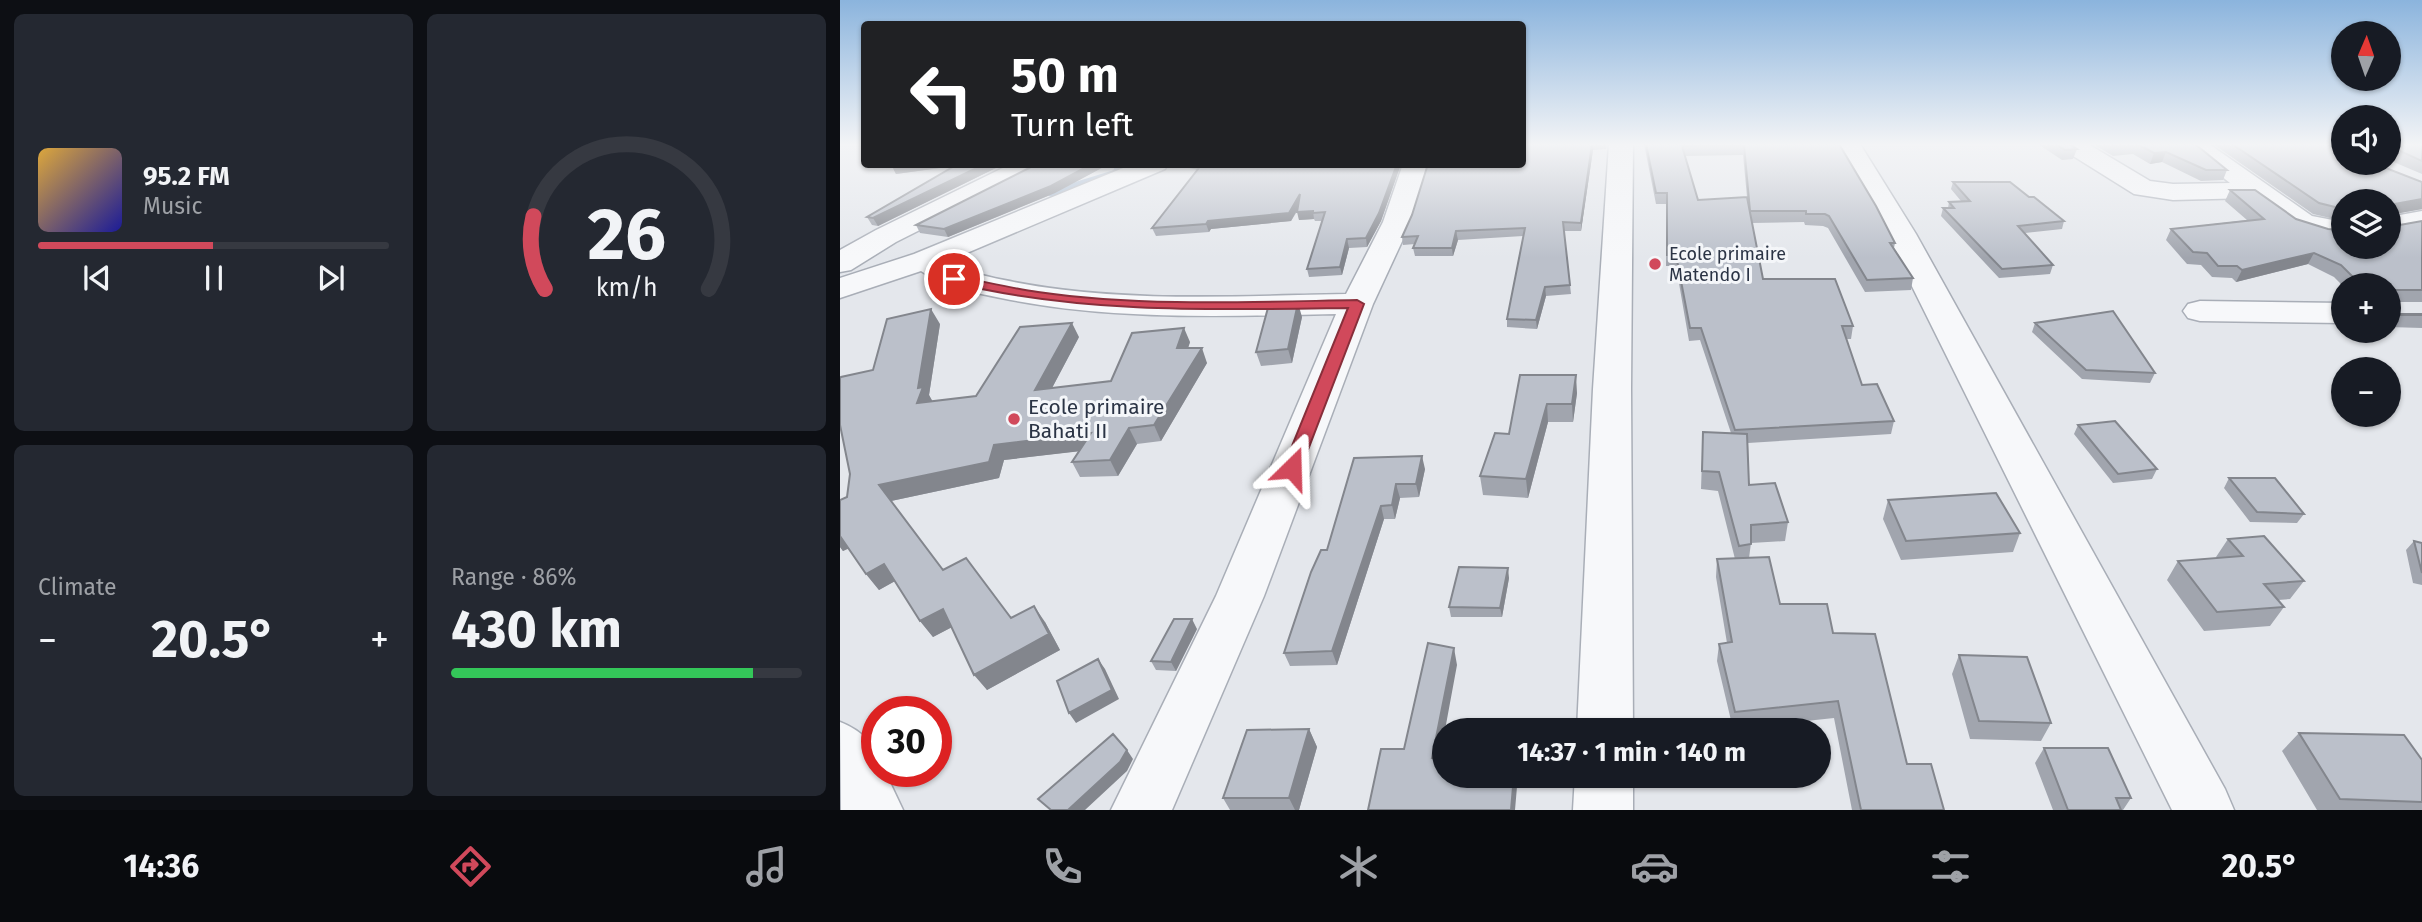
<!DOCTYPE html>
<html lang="en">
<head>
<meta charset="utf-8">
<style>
	:root { --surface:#171b24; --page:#242831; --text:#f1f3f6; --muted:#9ea1a6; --line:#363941; --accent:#d1495b }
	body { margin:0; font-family:"Fira Sans",sans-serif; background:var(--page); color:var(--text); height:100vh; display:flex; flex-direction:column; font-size:26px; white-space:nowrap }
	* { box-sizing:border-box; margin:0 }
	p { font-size:23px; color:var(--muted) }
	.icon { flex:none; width:38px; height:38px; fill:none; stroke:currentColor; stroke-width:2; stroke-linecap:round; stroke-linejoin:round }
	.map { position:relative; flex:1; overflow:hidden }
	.sheet { display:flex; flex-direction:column; gap:14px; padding:14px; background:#0d0f14; width:840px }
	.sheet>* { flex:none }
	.top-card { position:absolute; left:21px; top:21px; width:665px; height:147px; border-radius:7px; box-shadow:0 2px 5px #0004; background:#202124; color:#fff; overflow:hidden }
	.needle { width:46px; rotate:2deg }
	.buttons { position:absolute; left:1491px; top:21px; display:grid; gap:14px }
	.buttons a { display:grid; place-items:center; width:70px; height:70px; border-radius:50%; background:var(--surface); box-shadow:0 2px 5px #0004; font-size:35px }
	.speed { position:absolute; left:21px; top:696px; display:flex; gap:14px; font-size:35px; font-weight:700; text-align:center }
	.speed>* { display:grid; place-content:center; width:91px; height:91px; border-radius:50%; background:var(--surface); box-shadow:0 2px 5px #0004; line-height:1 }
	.speed .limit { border:10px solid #d22; background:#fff; color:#111 }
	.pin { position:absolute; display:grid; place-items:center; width:60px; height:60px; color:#fff; margin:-30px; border:4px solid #fff; border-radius:50%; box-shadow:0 2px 7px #0007 }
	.me { position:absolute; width:77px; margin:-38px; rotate:22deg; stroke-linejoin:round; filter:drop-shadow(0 0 5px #0008) }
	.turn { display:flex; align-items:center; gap:24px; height:147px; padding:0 35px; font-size:32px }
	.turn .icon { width:91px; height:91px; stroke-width:2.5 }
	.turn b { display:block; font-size:49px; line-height:60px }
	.big { font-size:52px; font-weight:700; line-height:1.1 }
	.sheet .card { flex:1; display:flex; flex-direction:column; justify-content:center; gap:10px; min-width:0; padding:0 24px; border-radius:10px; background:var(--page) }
	.sheet .dial { align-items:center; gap:0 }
	.dial svg { height:182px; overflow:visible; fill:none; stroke:var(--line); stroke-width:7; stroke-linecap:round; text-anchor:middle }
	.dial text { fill:var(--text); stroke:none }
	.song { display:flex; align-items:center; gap:21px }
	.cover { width:84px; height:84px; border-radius:10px; background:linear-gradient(135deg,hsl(40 70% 55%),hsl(240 70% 35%)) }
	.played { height:7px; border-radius:4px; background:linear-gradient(90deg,var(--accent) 50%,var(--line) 50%) }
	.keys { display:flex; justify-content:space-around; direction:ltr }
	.heat { display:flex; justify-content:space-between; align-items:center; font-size:38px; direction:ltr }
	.charge { height:10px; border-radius:5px; background:linear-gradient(90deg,#34c759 86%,var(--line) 0) }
	.sheet .tiles { flex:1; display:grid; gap:14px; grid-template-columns:repeat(2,1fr) }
	.trip { position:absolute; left:592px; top:718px; width:399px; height:70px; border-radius:35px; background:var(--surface); box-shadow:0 2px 5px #0004; font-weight:700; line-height:70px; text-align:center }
	.tabs { display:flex; height:112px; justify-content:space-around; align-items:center; background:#090b0e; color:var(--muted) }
	.tabs .icon { width:49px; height:49px }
	.tabs .selected { color:var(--accent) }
	.tabs b { font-size:32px; color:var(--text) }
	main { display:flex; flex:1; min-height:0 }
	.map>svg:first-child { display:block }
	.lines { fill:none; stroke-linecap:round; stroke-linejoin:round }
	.stream { stroke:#9fb4cc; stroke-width:7 }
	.minor-casing { stroke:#a9aeb7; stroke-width:3 }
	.minor { fill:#f7f8fa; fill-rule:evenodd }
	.wall { fill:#a1a5ae; fill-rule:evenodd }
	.shaded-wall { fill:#83868d }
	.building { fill:#bbc0ca; stroke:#83868d; stroke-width:2 }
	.route { fill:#d1495b; stroke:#882f3b; stroke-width:2 }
	.poi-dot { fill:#d1495b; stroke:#f4f6f9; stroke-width:2.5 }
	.labels { text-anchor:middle; stroke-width:6; stroke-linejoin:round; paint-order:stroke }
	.far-poi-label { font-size:18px; fill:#2b3445; stroke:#f4f6f9; text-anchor:start }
	.poi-label { font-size:21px; fill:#2b3445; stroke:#f4f6f9; text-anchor:start }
</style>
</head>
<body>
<main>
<section class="sheet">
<div class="tiles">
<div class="card">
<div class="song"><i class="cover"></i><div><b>95.2 FM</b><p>Music</p></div></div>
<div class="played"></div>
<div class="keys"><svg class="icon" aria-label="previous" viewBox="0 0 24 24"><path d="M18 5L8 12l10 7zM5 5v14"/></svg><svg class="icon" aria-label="pause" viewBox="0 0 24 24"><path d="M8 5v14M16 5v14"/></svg><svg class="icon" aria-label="next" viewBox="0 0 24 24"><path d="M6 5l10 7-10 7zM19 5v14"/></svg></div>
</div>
<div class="card dial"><svg viewBox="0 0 100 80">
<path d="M14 69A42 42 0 1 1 86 69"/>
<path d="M14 69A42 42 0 0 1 9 37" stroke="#d1495b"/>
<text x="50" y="56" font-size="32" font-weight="700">26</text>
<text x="50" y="72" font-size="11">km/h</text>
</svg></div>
<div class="card"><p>Climate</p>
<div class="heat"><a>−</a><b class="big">20.5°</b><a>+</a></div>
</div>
<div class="card"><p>Range · 86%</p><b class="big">430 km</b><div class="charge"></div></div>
</div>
</section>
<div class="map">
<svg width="1582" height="810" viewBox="0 0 1582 810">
	<rect width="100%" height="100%" fill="#e4e7ec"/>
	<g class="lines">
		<path class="stream" d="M 211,193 L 276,173 L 280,164"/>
		<g class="minor-casing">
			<path id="minor" d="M 769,144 L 793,144 L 791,389 L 793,730 L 737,730 L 753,389 Z
				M 996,144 L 1020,144 L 1076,234 L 1385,789 L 1394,810 L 1332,810 L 1046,234 Z
				M 1219,144 L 1248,144 L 1310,181 L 1333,184 L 1390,183 L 1341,144 L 1369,144 L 1472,216 L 1503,222 L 1503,240 L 1482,238 L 1452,228 L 1411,198 L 1333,200 L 1294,194 L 1222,149 Z
				M 171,164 L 204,164 L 201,169 L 56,242 L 11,270 L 0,272 L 0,250 L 36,230 Z
				M 293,164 L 328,164 L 325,169 L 108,261 C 128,274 150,277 174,282 C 282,303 396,296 506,294 L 543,222 L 563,164 L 589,164 L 571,222 L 533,304 L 424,596 L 332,810 L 271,810 L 376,596 L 496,314 C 385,316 271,321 161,298 C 128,291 110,290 81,271 L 0,298 L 0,278 L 74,254 Z
				M 1582,211 L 1582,229 L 1549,235 L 1549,217 Z
				M 1360,301 L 1503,303 L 1503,323 L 1360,321 L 1348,318 L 1343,311 L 1348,304 Z
				M 0,722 C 23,731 37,745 37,772 L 45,772 L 63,810 L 1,810 Z
				M 735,775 L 793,775 L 793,810 L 733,810 Z"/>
		</g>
		<use href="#minor" class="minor"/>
	</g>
	<path class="wall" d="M 682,144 L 767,144 L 766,149 L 753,150 L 741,231 L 724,231 L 731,294 L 706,296 L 697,329 L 667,327 L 667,319 L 683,236 L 618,240 L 613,256 L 575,256 L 573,248 L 575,244 L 563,245 L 562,237 L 572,215 Z
		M 804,144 L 999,144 L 1055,243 L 1054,248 L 1073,278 L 1071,290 L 1025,292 L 988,228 L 983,226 L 965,225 L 964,222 L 912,223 L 923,279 L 1013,326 L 1011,339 L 1006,339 L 1022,385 L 1054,421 L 1051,434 L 908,443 L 909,485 L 948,522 L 945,541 L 911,543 L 909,558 L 940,604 L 993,633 L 1067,764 L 1104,810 L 1012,810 L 994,718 L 893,729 L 877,661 L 879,644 L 887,643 L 876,577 L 877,559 L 895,559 L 878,491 L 861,489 L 863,432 L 891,433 L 860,340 L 849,341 L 836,266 L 826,266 L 827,204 L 816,204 ZM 903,155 L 907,197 L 858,200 L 845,156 Z
		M 1198,144 L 1229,144 L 1237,149 L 1233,159 L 1222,160 Z
		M 1253,144 L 1355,144 L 1387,170 L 1383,180 L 1361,181 L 1322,162 L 1310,164 L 1293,154 L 1273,156 Z
		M 1373,144 L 1487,144 L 1503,163 L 1582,182 L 1582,209 L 1554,214 L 1554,226 L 1582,221 L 1582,302 L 1555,302 L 1555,314 L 1582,314 L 1582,328 L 1549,327 L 1549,285 L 1503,285 L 1503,286 L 1494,277 L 1468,264 L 1396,282 L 1392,278 L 1372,277 L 1361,265 L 1347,264 L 1326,240 L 1331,229 L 1407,220 L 1385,201 L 1390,190 L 1456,219 L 1549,247 L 1503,201 L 1503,221 L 1473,214 Z
		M 1549,144 L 1582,144 L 1582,174 L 1549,160 Z
		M 51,164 L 164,164 L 38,226 L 32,225 L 27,217 L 116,166 L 56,174 Z
		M 197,164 L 269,164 L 215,193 L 108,237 L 80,233 L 76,225 Z
		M 331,164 L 561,164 L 541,221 L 527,247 L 509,248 L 502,275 L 469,277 L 467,269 L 482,221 L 475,221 L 474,219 L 459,220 L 458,210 L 451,221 L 371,229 L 369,232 L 316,236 L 312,228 L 358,170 Z
		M 1113,182 L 1189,197 L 1224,221 L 1222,229 L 1185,233 L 1213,265 L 1210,274 L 1159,278 L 1101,216 L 1103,208 L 1108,208 L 1109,202 L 1121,201 L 1111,189 Z
		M 462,317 L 452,363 L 421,366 L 416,352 Z
		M 1195,323 L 1315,373 L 1310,383 L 1242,379 L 1192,332 Z
		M 100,324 L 89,395 L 92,401 L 136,396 L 239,337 L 212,388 L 271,381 L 350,342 L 348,348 L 367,363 L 321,441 L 297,444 L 278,476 L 240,477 L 232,462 L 239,451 L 164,460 L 159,478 L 51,501 L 103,570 L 171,618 L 205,622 L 220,650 L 147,690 L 112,627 L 93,637 L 80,621 L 55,581 L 39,590 L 26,574 L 8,548 L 3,551 L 0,547 L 0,500 L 7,497 L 10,474 L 33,370 Z
		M 680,375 L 737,393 L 733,422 L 708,422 L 688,498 L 643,495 L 640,476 L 669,434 Z
		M 1238,425 L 1317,469 L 1312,479 L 1273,483 L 1234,434 Z
		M 514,458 L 585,469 L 579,497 L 560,498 L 555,519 L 544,519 L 497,665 L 450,666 L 444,653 L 487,550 Z
		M 1389,478 L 1464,514 L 1457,523 L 1410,522 L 1384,488 Z
		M 1048,500 L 1180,533 L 1173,552 L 1061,560 L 1043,519 Z
		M 1388,539 L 1464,581 L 1450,599 L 1438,600 L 1444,607 L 1430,626 L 1364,631 L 1327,580 L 1338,561 L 1377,558 L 1376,557 Z
		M 1574,541 L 1582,543 L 1582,585 L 1573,583 L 1566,550 Z
		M 669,578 L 662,617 L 611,617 L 609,607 Z
		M 357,629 L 336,671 L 316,670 L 311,661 Z
		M 1119,655 L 1211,723 L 1201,741 L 1130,739 L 1112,674 Z
		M 469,729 L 477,747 L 459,810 L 390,810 L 383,798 Z
		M 1459,733 L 1582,760 L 1582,810 L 1477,810 L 1442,751 Z
		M 1204,748 L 1291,798 L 1283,810 L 1213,810 L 1195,763 Z"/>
	<path class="shaded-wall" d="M 752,144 L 753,150 L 741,231 L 741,223 Z
		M 1326,152 L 1322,162 L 1310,164 L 1314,153 Z
		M 51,164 L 127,164 L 56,174 Z
		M 145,164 L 164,164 L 38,226 L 33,218 Z
		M 252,164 L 269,164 L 215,193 L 108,237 L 104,229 Z
		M 557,164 L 561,164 L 541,221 L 527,247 L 526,238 Z
		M 460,194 L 462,201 L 451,221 L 371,229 L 369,232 L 366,224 L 368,221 Z
		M 1582,199 L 1582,209 L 1549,215 L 1554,204 Z
		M 473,211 L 474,219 L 459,220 L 457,212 Z
		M 616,231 L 618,240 L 613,256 L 612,248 Z
		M 507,239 L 509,248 L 502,275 L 500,267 Z
		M 1474,253 L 1468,264 L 1396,282 L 1402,270 Z
		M 705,287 L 706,296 L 697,329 L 696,320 Z
		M 458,303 L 462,317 L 452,363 L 448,349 Z
		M 91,309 L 100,324 L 89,395 L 93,402 L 77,403 L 78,388 Z
		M 232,323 L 239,337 L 203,405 L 195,390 Z
		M 344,328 L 350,342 L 343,363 L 337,348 Z
		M 362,348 L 367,363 L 321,441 L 314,425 Z
		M 736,375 L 737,393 L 733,422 L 732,404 Z
		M 707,404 L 708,422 L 688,498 L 686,479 Z
		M 289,428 L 297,444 L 278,476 L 270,460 Z
		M 251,433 L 259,449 L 164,460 L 159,478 L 51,501 L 39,485 L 154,445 Z
		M 582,456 L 585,469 L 579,497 L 576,484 Z
		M 556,484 L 560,498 L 555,519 L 552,505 Z
		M 541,506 L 544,519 L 497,665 L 492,651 Z
		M 0,536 L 10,548 L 3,551 L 0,547 Z
		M 44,564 L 57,580 L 39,590 L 26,574 Z
		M 668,568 L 669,578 L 662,617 L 660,608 Z
		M 194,606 L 205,622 L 220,650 L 147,690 L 134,675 Z
		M 103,609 L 116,625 L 93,637 L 80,621 Z
		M 352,619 L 357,629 L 336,671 L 331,662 Z
		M 614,648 L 617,665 L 605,730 L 604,730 L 604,736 L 596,775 L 592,758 Z
		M 258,659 L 265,669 L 279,699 L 236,723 L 229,713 Z
		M 469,729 L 477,747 L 459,810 L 455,810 L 449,798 Z
		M 287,750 L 293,759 L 287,771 L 245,810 L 228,810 Z
		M 674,775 L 678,775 L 675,810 L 671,810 Z"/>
	<path class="building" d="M 682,144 L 752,144 L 741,223 L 723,222 L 730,285 L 705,287 L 696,320 L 667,319 L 685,228 L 616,231 L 612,248 L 573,248 L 578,236 L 562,237 L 572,215 L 588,164 L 682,164 Z
		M 806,144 L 999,144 L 1036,206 L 1055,243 L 1050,243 L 1073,278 L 1027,280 L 989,216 L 985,214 L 966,214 L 966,211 L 910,211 L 904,145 L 842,146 L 858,200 L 907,197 L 923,279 L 995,279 L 1013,326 L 1002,326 L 1022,385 L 1037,384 L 1054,421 L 895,430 L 861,328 L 850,328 L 836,255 L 827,255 L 827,193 L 816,193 Z
		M 1216,144 L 1229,144 L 1237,149 L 1225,150 Z
		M 1297,144 L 1355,144 L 1387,170 L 1366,170 L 1326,152 L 1314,153 Z
		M 1392,144 L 1487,144 L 1503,150 L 1503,163 L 1533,163 L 1582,182 L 1582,199 L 1554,204 L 1554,226 L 1582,221 L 1582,290 L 1555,290 L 1555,314 L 1582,314 L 1582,315 L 1551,315 L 1549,312 L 1549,285 L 1521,285 L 1501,265 L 1474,253 L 1402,270 L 1397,266 L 1378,266 L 1367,253 L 1353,252 L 1331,229 L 1424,219 L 1390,190 L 1415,190 L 1456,219 L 1488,229 L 1503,230 L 1503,247 L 1549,247 L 1549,201 L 1503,201 L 1503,209 L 1479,203 Z
		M 1549,144 L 1582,144 L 1582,161 L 1556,149 L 1549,150 Z
		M 118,164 L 145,164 L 33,218 L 27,217 Z
		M 197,164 L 252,164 L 211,186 L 104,229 L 76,225 Z
		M 362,164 L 557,164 L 539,213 L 526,238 L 507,239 L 500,267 L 467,269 L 485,212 L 473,213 L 473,211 L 457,212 L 460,194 L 449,213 L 368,221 L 366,224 L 312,228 Z
		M 1113,182 L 1170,182 L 1189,197 L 1194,197 L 1224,221 L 1178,226 L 1213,265 L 1162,269 L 1103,208 L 1114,208 L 1109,202 L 1130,201 Z
		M 458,303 L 448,349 L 416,352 L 429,304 Z
		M 91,309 L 78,388 L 83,387 L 77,403 L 136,396 L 180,327 L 232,323 L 195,390 L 271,381 L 292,333 L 344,328 L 337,348 L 362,348 L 314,425 L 289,428 L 270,460 L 232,462 L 251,433 L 154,445 L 149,462 L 39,485 L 103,570 L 126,558 L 171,618 L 194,606 L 209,634 L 134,675 L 103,609 L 80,621 L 44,564 L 26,574 L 0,536 L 0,500 L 7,497 L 10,474 L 0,425 L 0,378 L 1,377 L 33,370 L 47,319 Z
		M 1273,311 L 1315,373 L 1246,370 L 1195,323 Z
		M 680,375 L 736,375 L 732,404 L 707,404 L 686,479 L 640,476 L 655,433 L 669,434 Z
		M 1275,421 L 1317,469 L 1278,474 L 1238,425 Z
		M 863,432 L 907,434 L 909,485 L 935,483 L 948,522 L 911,525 L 911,544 L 899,546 L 879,472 L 862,471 Z
		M 582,456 L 576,484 L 556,484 L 552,505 L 541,506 L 492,651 L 444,653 L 471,572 L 481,550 L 487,550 L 514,458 Z
		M 1389,478 L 1435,478 L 1464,514 L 1417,512 Z
		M 1156,493 L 1180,533 L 1066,541 L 1048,500 Z
		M 1424,536 L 1464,581 L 1424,584 L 1444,607 L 1377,612 L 1338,561 L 1403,556 L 1388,539 Z
		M 1574,541 L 1582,543 L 1582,573 Z
		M 929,557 L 940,604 L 987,604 L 993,633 L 1035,634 L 1067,764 L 1091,764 L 1104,810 L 1021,810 L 998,701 L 895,712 L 879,644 L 892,642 L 877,559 Z
		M 619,567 L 668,568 L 660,608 L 609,607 Z
		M 334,619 L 352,619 L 331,662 L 311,661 Z
		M 588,643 L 614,648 L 592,758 L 604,758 L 604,775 L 674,775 L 671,810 L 528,810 L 541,749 L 564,749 Z
		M 1119,655 L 1187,657 L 1211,723 L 1139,721 Z
		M 258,659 L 272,690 L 229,713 L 217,681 Z
		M 469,729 L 449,798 L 383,798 L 407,730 Z
		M 1459,733 L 1564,735 L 1582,760 L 1582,802 L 1500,799 Z
		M 273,734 L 287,750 L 280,762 L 228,810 L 211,810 L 198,799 Z
		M 1204,748 L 1268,748 L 1291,798 L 1276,798 L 1281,810 L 1228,810 Z"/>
	<linearGradient id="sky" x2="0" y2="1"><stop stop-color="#8bb4dd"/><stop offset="0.56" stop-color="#f3f4f6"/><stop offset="1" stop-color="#f3f4f6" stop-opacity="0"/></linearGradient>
	<rect width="1582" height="258" fill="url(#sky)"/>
	<path class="route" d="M 114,276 C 142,281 170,288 198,292 C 303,307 411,302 517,300 L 524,304 L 461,468 L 452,474 L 443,468 L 508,308 C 374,310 241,314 110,282 L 110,277 Z"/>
	<g class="poi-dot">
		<circle cx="815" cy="264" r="7"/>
		<circle cx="174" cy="419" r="7"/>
	</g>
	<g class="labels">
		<g class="far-poi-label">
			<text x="829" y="260">Ecole primaire<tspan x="829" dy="21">Matendo I</tspan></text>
		</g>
		<g class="poi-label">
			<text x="188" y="414">Ecole primaire<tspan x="188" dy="24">Bahati II</tspan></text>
		</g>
	</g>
</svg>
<div class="buttons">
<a><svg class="needle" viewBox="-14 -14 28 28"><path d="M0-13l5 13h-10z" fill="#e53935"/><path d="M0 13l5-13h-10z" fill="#9ea1a6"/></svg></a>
<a><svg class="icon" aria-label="sound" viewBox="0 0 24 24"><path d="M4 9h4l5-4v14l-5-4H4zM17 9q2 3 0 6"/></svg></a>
<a><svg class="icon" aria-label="layers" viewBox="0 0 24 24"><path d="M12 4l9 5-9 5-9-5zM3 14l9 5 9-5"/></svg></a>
<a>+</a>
<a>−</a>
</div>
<div class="speed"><div class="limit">30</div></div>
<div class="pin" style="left:114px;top:279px;background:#d93025"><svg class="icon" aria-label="arrive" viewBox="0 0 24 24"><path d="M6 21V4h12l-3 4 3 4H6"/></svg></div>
<svg class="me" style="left:452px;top:468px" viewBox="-20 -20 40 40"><path d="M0-17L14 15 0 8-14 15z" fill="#d1495b" stroke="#fff" stroke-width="4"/></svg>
<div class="trip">14:37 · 1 min · 140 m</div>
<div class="top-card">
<div class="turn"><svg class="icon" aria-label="left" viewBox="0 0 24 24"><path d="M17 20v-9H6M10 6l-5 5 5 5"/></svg><div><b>50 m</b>Turn left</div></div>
</div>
</div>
</main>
<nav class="tabs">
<b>14:36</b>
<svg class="icon selected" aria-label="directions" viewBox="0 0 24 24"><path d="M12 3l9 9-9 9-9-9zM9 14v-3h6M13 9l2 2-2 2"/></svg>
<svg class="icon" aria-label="music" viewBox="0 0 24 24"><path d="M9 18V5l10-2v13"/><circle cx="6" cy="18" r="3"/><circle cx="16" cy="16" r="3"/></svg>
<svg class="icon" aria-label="phone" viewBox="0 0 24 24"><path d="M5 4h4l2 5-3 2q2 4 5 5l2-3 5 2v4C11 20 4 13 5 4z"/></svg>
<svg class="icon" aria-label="climate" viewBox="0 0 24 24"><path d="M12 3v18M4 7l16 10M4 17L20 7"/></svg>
<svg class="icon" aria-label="car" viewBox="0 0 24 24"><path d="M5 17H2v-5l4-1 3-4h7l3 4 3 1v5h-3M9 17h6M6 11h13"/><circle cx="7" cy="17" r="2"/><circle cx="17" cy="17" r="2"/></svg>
<svg class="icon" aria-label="filters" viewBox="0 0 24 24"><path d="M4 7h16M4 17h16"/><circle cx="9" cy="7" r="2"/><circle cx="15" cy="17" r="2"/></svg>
<b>20.5°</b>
</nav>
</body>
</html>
